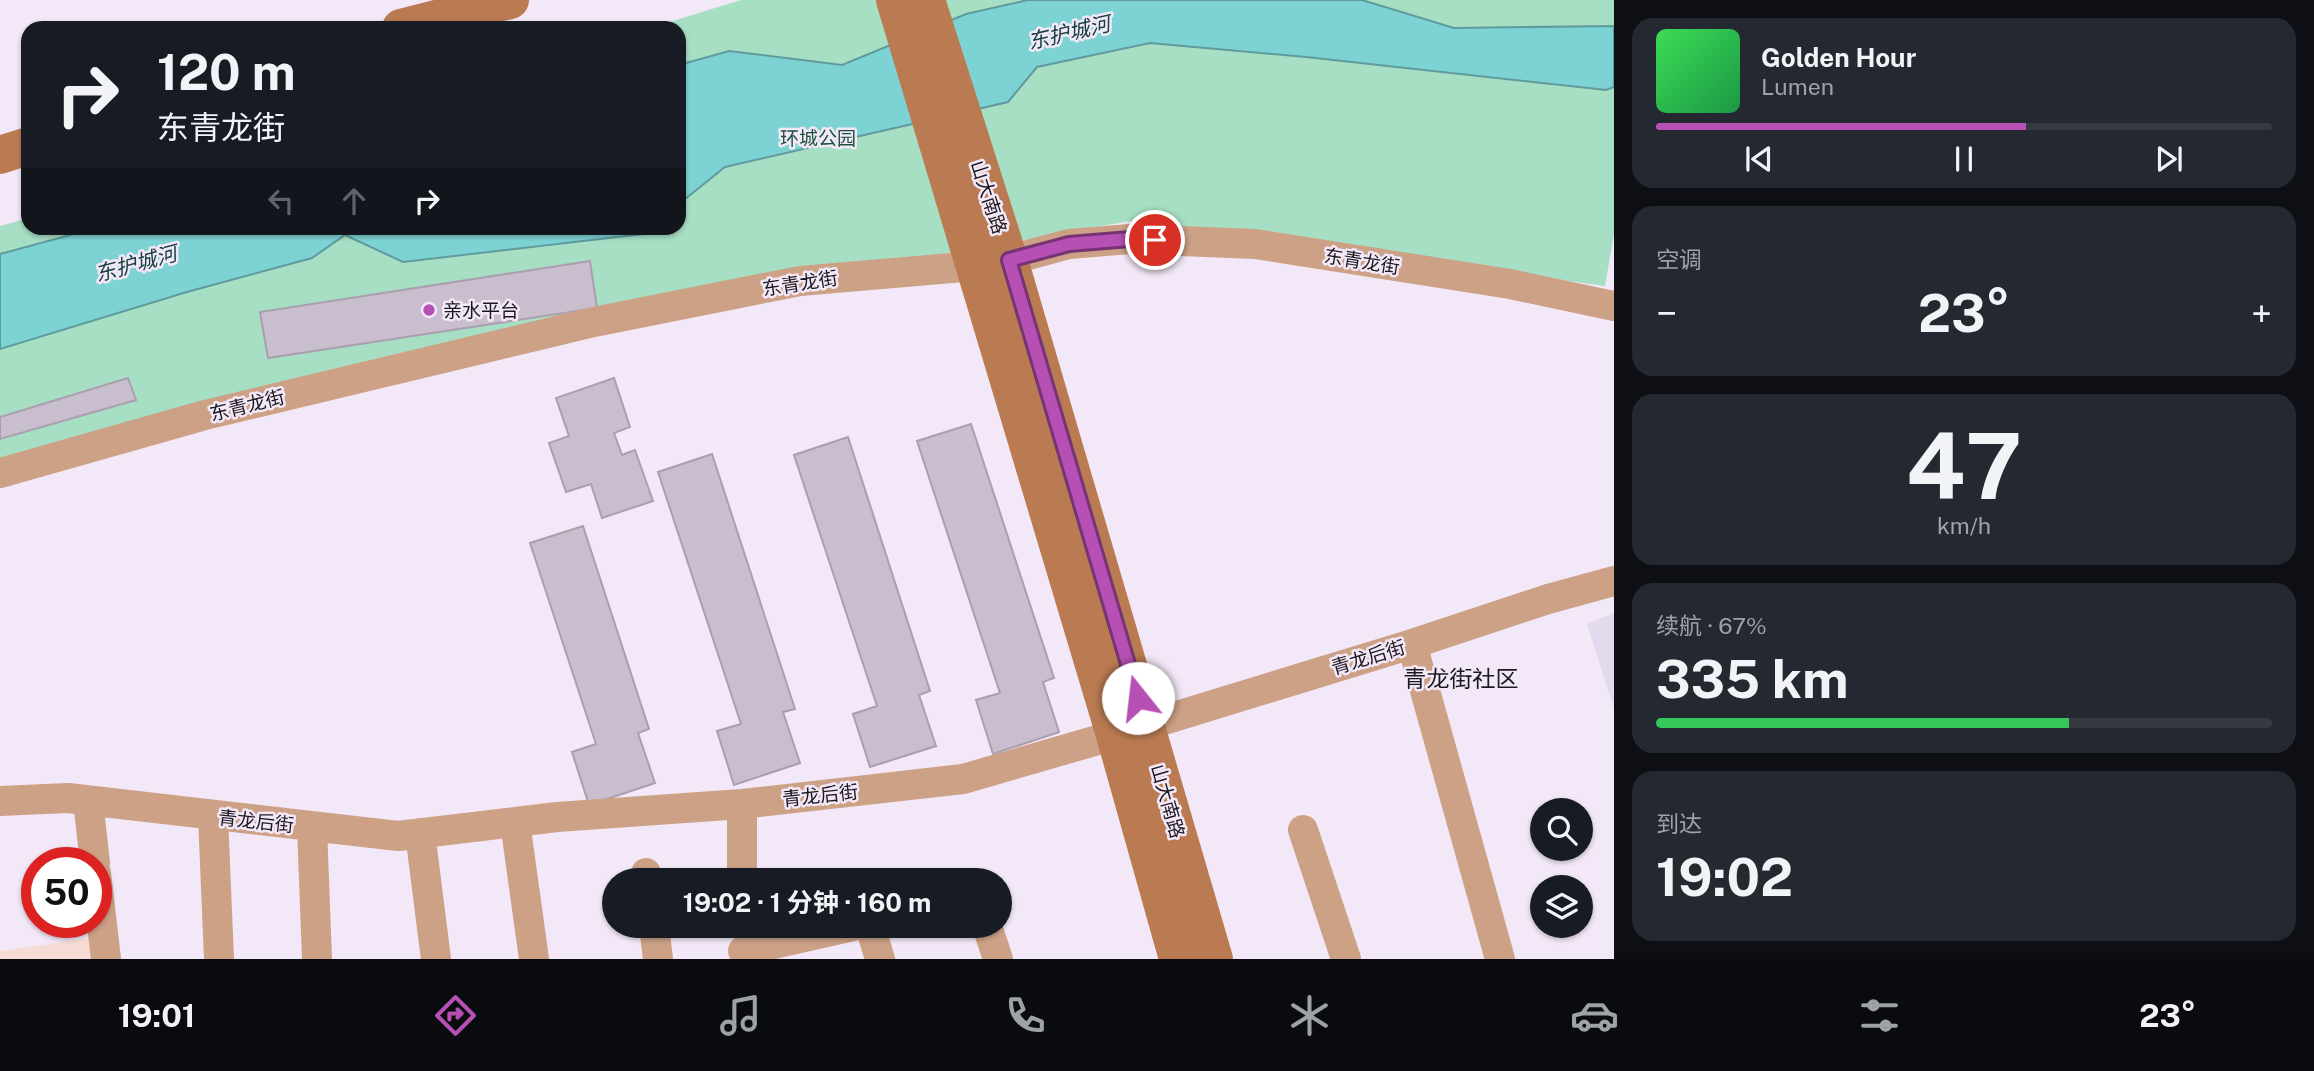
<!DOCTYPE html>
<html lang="zh">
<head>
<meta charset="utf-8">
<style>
	:root { --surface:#171b24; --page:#242831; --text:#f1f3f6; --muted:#9ea1a6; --line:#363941; --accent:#b750b4 }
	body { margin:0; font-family:"Public Sans","Noto Sans SC",sans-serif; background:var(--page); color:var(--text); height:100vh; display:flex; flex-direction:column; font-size:26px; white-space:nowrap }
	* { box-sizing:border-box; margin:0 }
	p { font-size:23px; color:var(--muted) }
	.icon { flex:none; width:38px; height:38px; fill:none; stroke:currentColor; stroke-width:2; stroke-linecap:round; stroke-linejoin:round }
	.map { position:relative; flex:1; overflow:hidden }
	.sheet { display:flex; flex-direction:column; gap:18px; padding:18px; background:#0d0f14; width:700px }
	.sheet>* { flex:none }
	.top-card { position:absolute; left:21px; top:21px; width:665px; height:214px; border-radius:21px; box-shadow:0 2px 5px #0004; background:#171b24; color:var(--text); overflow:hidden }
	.fabs { position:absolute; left:1530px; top:798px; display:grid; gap:14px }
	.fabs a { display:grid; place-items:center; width:63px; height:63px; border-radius:50%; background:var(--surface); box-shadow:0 2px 5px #0004; font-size:35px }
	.speed { position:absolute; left:21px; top:847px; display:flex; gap:14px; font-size:35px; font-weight:700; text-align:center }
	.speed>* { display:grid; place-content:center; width:91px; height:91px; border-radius:50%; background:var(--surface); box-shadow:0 2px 5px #0004; line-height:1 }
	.speed .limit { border:10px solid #d22; background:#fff; color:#111 }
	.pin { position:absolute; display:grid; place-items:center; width:60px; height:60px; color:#fff; margin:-30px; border:4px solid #fff; border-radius:50%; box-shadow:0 2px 7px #0007 }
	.me { position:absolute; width:77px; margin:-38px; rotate:344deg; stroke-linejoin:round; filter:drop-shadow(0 0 5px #0008) }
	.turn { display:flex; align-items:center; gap:24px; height:147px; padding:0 21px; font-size:32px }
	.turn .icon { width:91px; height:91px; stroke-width:2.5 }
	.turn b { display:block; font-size:49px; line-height:60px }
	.lanes { display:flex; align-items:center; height:66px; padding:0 21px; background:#0003; justify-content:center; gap:35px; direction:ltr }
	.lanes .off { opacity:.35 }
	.big { font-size:52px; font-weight:700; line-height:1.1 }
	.sheet .card { flex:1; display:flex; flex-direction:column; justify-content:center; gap:10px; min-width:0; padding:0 24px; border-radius:21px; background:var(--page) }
	.sheet .dial { align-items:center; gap:0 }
	.dial b { font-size:91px; line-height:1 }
	.song { display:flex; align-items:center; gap:21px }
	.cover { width:84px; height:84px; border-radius:10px; background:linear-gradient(135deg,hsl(130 70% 55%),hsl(140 70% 35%)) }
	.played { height:7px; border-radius:4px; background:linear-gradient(90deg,var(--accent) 60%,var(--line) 60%) }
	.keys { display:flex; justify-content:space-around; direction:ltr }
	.heat { display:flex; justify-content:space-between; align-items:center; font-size:38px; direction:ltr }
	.charge { height:10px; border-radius:5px; background:linear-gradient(90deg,#34c759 67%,var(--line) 0) }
	.trip { position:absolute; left:602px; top:868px; width:410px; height:70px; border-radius:35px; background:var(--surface); box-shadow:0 2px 5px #0004; font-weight:700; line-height:70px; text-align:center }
	.menu { display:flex; height:112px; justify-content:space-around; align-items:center; background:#090b0e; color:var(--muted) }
	.menu .icon { width:49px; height:49px }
	.menu .active { color:var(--accent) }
	.menu b { font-size:32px; color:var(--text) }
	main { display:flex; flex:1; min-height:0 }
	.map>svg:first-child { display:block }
	.commercial { fill:#e4daef }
	.education { fill:#f6dcd5 }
	.green { fill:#a6dfc4 }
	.water { fill:#7dd3d4; stroke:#609b9d; stroke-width:2 }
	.building { fill:#c8becd; stroke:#a99fae; stroke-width:2 }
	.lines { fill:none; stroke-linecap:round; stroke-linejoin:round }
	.minor { stroke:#cda186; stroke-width:30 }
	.secondary { stroke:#bb7b52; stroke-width:38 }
	.route-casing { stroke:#773475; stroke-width:18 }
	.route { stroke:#b750b4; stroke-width:12 }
	.poi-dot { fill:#b750b4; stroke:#f3e8f8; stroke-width:2.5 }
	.labels { text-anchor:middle; stroke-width:5; stroke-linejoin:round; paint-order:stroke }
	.park-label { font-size:19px; fill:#1c523d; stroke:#f3e8f8 }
	.street-label { font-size:19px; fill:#1c181d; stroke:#f3e8f8 }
	.poi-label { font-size:19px; fill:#1c181d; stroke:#f3e8f8; text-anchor:start }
	.water-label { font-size:21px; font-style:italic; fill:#184142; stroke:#f3e8f8 }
	.quarter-label { font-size:23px; fill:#1c181d; stroke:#f3e8f8 }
</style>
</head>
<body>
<main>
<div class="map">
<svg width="1614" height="959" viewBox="0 0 1614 959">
	<rect width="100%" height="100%" fill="#f3e8f8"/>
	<path class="commercial" d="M 1614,613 L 1614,709 L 1587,624 Z"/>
	<path class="education" d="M 98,937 L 103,959 L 0,959 L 0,951 Z"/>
	<path class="green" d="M 741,0 L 1614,0 L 1614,234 L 1605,286 L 1130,221 L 668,304 L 0,474 L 0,226 L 28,218 L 28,228 L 679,228 L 679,28 L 650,28 Z"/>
	<path class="water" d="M 1028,0 L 1362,0 L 1454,28 L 1614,26 L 1614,87 L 1606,90 L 1306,57 L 1150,43 L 1037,67 L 1008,102 L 725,167 L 679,204 L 679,65 L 729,51 L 842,65 L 966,14 Z
		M 96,228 L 650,228 L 643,234 L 403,262 L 345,235 L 312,258 L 187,292 L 0,349 L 0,254 Z"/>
	<path class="building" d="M 590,261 L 597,308 L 268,358 L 260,312 Z
		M 128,378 L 136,400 L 0,439 L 0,417 Z
		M 614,378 L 630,427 L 614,433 L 622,455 L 635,450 L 653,501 L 602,518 L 591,484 L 566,492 L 549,443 L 569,436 L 556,398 Z
		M 971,424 L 1054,678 L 1043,682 L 1059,732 L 993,754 L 976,700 L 1000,693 L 917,441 Z
		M 848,437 L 930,691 L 919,695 L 936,746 L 870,767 L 853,714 L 877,706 L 794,455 Z
		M 712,454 L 795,709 L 783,712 L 800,763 L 734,785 L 717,731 L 741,724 L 658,472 Z
		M 583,526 L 649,729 L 638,733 L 655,783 L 589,805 L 572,752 L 596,744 L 530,543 Z"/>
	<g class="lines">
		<path class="minor" d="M 0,473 L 205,415 L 594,322 L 800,281 L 975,266 L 1009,260 L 1069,244 L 1130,239 L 1255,244 L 1510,284 L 1614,306
			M 1412,644 L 1500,959
			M 0,801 L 68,798 L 398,836 L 557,817 L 742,804 L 963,779 L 1115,735 L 1412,644 L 1548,599 L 1614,581
			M 88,801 L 95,863
			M 742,804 L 742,880
			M 213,816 L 219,959
			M 515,822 L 534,959
			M 312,827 L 317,959
			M 1303,830 L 1346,959
			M 420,833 L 436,959
			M 96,873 L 106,959
			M 646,873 L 647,880
			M 654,926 L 658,959
			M 870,926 L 880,959
			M 987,926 L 998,959
			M 743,951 L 853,926"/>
		<path class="secondary" d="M 895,0 L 1115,735 L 1178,959
			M 926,0 L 1009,260 L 1214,959
			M 401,28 L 510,0
			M 0,155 L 28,146"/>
	</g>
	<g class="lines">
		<g class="route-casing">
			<path id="route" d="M 1138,698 L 1009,260 L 1069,244 L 1130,239 L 1155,240"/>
		</g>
		<use href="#route" class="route"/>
	</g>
	<circle class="poi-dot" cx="429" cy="310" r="7"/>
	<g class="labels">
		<g class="park-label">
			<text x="818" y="145">环城公园</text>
		</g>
		<g class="street-label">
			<text transform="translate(989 197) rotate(72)" y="7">山大南路</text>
			<text transform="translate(1362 261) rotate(9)" y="7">东青龙街</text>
			<text transform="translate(800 283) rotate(-9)" y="7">东青龙街</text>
			<text transform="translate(247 405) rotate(-14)" y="7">东青龙街</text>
			<text transform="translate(1368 657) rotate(-17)" y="7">青龙后街</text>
			<text transform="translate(820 795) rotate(-6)" y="7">青龙后街</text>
			<text transform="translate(1168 801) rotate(74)" y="7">山大南路</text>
			<text transform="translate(256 821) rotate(6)" y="7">青龙后街</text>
		</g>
		<g class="poi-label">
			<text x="443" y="317">亲水平台</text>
		</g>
		<g class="water-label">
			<text transform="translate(1069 33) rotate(-13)" y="7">东护城河</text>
			<text transform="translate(136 264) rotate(-15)" y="7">东护城河</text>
		</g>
		<g class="quarter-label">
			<text x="1461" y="687">青龙街社区</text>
		</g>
	</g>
</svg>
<div class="fabs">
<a><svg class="icon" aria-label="search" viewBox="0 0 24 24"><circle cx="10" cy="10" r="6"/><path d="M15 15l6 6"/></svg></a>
<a><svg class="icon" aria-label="layers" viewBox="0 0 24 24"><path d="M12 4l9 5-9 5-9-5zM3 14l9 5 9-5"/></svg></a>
</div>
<div class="speed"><div class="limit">50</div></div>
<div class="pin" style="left:1155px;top:240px;background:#d93025"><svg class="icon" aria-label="arrive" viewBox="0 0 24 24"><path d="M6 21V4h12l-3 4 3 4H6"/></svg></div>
<svg class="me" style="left:1138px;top:698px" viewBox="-20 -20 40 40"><circle r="19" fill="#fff"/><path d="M0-13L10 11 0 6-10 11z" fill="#b750b4"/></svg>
<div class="trip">19:02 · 1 分钟 · 160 m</div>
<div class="top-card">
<div class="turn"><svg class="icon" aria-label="right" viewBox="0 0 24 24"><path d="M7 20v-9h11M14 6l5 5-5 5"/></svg><div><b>120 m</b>东青龙街</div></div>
<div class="lanes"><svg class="icon off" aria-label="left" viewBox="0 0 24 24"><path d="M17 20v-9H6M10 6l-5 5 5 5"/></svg><svg class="icon off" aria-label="ahead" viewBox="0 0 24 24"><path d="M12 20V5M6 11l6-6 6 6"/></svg><svg class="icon" aria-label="right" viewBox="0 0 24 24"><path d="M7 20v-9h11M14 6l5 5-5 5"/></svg></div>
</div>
</div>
<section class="sheet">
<div class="card">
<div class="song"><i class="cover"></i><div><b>Golden Hour</b><p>Lumen</p></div></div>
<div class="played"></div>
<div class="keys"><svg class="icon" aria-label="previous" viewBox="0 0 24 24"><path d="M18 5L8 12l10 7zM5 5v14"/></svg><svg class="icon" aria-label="pause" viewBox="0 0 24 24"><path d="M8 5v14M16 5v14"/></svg><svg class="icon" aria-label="next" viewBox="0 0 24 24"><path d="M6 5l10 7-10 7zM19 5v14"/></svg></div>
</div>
<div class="card"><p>空调</p>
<div class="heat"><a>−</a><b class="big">23°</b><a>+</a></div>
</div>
<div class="card dial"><b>47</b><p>km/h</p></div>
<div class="card"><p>续航 · 67%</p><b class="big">335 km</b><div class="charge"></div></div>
<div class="card"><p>到达</p><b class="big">19:02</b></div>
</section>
</main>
<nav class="menu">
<b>19:01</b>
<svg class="icon active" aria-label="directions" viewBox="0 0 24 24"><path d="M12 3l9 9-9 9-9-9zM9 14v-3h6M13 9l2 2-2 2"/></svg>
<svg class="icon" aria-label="music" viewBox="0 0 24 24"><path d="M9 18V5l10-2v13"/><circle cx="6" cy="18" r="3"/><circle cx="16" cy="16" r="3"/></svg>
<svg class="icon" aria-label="phone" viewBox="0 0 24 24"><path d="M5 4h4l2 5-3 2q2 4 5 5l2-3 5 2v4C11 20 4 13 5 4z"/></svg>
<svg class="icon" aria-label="climate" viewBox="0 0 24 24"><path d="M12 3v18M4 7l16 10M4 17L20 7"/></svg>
<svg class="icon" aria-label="car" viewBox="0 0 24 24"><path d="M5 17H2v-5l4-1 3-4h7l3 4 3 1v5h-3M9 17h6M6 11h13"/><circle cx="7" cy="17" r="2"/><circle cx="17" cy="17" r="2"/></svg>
<svg class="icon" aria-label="filters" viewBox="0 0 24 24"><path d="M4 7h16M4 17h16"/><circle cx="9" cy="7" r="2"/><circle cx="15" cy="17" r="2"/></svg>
<b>23°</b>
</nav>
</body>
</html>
